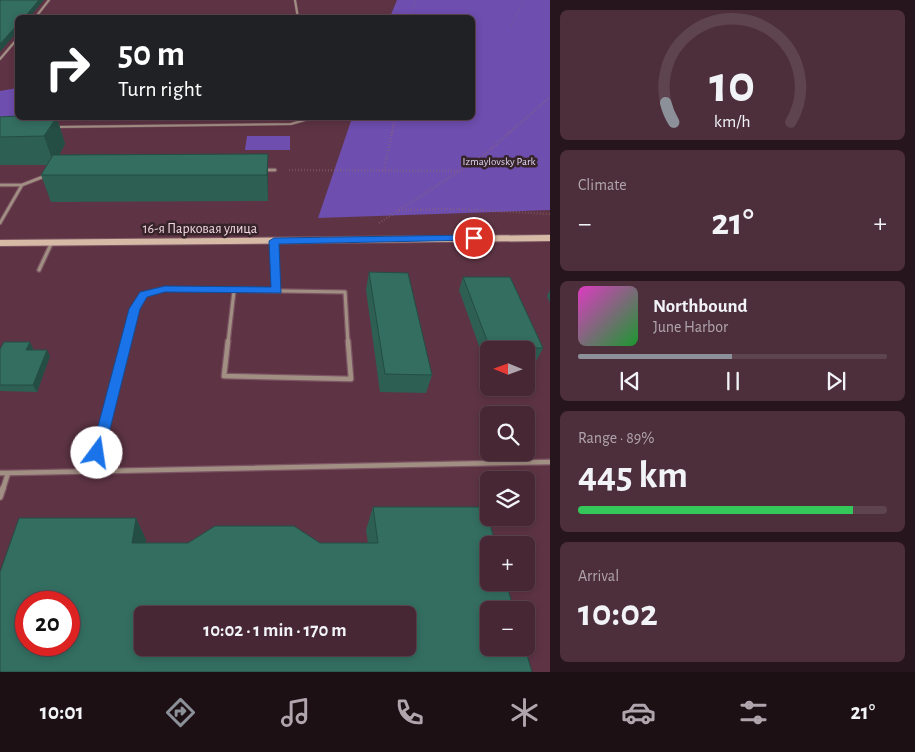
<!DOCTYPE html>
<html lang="en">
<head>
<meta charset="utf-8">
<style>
	:root { --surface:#462733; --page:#4d2f3b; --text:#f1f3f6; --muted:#b0a5ac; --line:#5e444e; --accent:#8c9099 }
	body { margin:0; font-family:"Alegreya Sans",sans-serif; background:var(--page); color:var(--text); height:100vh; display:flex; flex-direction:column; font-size:19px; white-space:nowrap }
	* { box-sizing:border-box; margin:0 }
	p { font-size:16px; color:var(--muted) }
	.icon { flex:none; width:28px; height:28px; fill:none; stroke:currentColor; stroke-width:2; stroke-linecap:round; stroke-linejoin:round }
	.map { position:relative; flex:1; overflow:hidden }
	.drawer { display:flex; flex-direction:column; gap:10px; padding:10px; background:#26151c; width:365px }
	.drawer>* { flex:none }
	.guide { position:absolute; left:15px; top:15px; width:460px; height:105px; border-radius:8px; box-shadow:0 2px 8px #0003,0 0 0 1px var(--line); background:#202124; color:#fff; overflow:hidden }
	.needle { width:32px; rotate:271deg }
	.tools { position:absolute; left:480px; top:341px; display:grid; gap:10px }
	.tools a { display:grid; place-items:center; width:55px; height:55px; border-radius:8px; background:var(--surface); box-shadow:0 2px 8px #0003,0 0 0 1px var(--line); font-size:25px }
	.speed { position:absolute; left:15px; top:591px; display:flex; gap:10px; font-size:25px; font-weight:700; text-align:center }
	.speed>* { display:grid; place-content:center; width:65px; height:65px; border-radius:50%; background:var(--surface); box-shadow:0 2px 8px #0003,0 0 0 1px var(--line); line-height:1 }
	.speed .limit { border:8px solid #d22; background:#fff; color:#111 }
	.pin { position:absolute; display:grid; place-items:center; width:42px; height:42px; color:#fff; margin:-21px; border:2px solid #fff; border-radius:50%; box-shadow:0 1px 5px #0007 }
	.me { position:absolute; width:55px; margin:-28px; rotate:14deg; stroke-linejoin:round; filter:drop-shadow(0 0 4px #0008) }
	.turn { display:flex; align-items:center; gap:18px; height:105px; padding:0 20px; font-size:22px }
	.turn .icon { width:65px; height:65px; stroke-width:2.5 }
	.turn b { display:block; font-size:35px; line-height:42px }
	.big { font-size:38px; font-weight:600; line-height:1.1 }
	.drawer .tile { flex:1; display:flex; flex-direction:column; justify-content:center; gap:8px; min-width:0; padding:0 18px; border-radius:8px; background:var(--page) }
	.drawer .dial { align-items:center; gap:0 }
	.dial svg { height:130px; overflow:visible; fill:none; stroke:var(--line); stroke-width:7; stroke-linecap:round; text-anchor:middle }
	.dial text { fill:var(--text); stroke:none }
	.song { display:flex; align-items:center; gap:15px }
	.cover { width:60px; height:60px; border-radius:8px; background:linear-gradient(135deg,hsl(310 70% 55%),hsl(130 70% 35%)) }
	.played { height:5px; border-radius:2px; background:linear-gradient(90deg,var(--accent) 50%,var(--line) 50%) }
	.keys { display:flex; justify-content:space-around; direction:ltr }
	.heat { display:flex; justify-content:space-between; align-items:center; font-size:28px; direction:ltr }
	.charge { height:8px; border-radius:4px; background:linear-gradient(90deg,#34c759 89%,var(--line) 0) }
	.trip { position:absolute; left:134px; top:606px; width:282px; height:50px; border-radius:8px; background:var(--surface); box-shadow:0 2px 8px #0003,0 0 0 1px var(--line); font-weight:600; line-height:50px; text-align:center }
	.tab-bar { display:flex; height:80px; justify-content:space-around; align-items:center; background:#1c1014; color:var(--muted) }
	.tab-bar .icon { width:35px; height:35px }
	.tab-bar .active { color:var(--accent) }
	.tab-bar b { font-size:22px; color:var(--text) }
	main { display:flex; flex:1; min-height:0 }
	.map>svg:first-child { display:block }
	.green { fill:#6e4eae }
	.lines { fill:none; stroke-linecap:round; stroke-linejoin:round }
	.service-far4-casing { stroke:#7c5563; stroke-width:3 }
	.service-far3-casing { stroke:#7c5563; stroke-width:4.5 }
	.service-far2-casing { stroke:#7c5563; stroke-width:5.5 }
	.service-far1-casing { stroke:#7c5563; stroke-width:7 }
	.service-casing { stroke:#7c5563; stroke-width:8 }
	.secondary-casing { stroke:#7c5563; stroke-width:2 }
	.path-far2 { stroke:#8d6876; stroke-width:1; stroke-dasharray:0.5 2; stroke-linecap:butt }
	.path-far1 { stroke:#8d6876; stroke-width:2; stroke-dasharray:0.5 2; stroke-linecap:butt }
	.path { stroke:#8d6876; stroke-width:2.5; stroke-dasharray:0.5 2.5; stroke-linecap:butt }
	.service-far4 { stroke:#a28f83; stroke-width:2 }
	.service-far3 { stroke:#a28f83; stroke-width:2.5 }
	.service-far2 { stroke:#a28f83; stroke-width:3 }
	.service-far1 { stroke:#a28f83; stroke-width:4.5 }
	.service { stroke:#a28f83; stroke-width:5.5 }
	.secondary { fill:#d7baa6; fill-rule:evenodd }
	.wall { fill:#2d5f53 }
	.shaded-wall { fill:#244d44 }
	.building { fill:#346e61; stroke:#244d44; fill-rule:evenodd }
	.route { fill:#1a73e8; stroke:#114b97 }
	.labels { text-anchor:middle; stroke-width:5; stroke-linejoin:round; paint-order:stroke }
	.far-park-label { font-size:11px; fill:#ded8f4; stroke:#37232a }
	.street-label { font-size:14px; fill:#f2d7e0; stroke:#37232a }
</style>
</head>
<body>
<main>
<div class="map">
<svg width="550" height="672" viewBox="0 0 550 672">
	<rect width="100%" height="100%" fill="#5e3444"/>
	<path class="green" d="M 397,0 L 550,0 L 550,210 L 318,218 L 352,118 L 472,118 L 472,18 L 390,17 Z
		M 17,88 L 18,118 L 84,118 L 78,120 L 0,122 L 0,91 Z
		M 247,136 L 290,136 L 290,150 L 245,150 Z"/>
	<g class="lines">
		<g class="service-far4-casing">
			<path id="service-far4" d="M 295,0 L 298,18
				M 35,18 L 49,0
				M 0,59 L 18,38
				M 56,127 L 291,124 L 312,118"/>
		</g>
		<g class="service-far3-casing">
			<path id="service-far3" d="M 264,170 L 275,170
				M 0,185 L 22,185 L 0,223
				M 22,185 L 45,176"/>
		</g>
		<g class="service-far2-casing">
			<path id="service-far2" d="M 274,241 L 277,291
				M 39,270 L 52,242
				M 125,343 C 132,316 132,292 165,289 L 345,292 L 348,343
				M 228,343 L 234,291"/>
		</g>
		<g class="service-far1-casing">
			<path id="service-far1" d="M 228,341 L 224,376 L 351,379 L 348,341
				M 93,471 L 126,341
				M 0,473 L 8,473 L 3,489
				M 8,473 L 550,462"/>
		</g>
		<g class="service-casing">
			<path id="service" d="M 0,497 L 3,488"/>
		</g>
		<g class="secondary-casing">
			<path id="secondary" d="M 550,235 L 550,241 L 0,246 L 0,240 Z"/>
		</g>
		<path class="path-far2" d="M 412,18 L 415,0
			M 511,27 L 523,0"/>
		<path class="path-far1" d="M 392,133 L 395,118
			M 509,133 L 550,97"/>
		<path class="path" d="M 289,170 L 458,171
			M 384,171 L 392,132
			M 399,210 L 454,209 L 550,214
			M 379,223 L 483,156 L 510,132"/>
		<use href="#service-far4" class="service-far4"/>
		<use href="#service-far3" class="service-far3"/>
		<use href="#service-far2" class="service-far2"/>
		<use href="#service-far1" class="service-far1"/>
		<use href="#service" class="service"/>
		<use href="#secondary" class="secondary"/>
	</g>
	<path class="wall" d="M 0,117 L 18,118 L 57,118 L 65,144 L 59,155 L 268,154 L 268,201 L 51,202 L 41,175 L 47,165 L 0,165 Z
		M 369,272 L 432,375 L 426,393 L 380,392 L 366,290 Z
		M 463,277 L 543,348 L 536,361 L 526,361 L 526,350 L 489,350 L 489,361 L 484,360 L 459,290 Z
		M 550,290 L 550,303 L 547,296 Z
		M 33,348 L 33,350 L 50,356 L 37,392 L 0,391 L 0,349 Z
		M 373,507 L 485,507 L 0,672 L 136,518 L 146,540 L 146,543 L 368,543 L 366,530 Z"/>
	<path class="shaded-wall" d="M 39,0 L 44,0 L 29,18 L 24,18 Z
		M 18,24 L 18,31 L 0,52 L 0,44 Z
		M 56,118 L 57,118 L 65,144 L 54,165 L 44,136 Z
		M 268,154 L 268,201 L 267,175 Z
		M 30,342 L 33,348 L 30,356 L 26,350 Z
		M 47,350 L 50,356 L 37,392 L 33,385 Z
		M 136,518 L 146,540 L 142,564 L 132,543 Z"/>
	<path class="building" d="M 0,0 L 39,0 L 24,18 L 18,18 L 18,24 L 0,44 Z
		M 18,116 L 18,118 L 56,118 L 44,136 L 0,137 L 0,117 Z
		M 268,154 L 267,175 L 41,175 L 53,155 Z
		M 369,272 L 408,273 L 432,375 L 385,374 Z
		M 463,277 L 510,277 L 543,348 L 490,348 Z
		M 4,342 L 30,342 L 26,350 L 47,350 L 33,385 L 0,385 L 0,349 Z
		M 373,507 L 485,507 L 496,545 L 489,545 L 489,582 L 506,582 L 514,610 L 489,610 L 489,648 L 525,648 L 532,672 L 0,672 L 0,572 L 19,518 L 136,518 L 132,543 L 188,543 L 215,526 L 294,526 L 320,543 L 378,543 ZM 26,602 L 69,602 L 69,645 L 26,645 ZM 142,615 L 408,615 L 408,648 L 142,648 Z"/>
	<path class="route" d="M 474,235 L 479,238 L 477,240 L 279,244 L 281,293 L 165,292 L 147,297 L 140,309 L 104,453 L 102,458 L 97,459 L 93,458 L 91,453 L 129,309 L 140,292 L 165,286 L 271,287 L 269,241 L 274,238 Z"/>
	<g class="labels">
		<g class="far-park-label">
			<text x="499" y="165">Izmaylovsky Park</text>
		</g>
		<g class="street-label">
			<text x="200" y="233">16-я Парковая улица</text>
		</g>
	</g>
</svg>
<div class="tools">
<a><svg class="needle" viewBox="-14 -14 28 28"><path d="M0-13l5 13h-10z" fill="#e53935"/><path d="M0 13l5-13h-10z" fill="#b0a5ac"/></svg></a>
<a><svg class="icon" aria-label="search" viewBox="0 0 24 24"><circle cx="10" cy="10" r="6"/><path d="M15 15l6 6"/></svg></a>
<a><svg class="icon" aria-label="layers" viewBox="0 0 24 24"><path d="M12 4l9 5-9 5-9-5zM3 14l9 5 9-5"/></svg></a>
<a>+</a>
<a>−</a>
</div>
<div class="speed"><div class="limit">20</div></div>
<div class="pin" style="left:474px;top:238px;background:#d93025"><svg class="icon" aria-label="arrive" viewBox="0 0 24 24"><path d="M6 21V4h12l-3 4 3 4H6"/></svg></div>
<svg class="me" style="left:97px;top:453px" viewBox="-20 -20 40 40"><circle r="19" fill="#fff"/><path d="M0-13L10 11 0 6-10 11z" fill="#1a73e8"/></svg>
<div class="trip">10:02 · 1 min · 170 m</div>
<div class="guide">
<div class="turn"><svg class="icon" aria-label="right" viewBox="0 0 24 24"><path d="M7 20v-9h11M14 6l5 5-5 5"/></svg><div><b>50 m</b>Turn right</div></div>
</div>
</div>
<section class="drawer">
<div class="tile dial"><svg viewBox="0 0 100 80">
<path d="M14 69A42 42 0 1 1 86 69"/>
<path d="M14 69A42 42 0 0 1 9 57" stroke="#8c9099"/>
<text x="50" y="56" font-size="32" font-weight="700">10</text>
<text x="50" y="72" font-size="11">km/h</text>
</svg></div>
<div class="tile"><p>Climate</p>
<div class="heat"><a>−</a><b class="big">21°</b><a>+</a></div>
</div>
<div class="tile">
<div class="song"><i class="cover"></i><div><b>Northbound</b><p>June Harbor</p></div></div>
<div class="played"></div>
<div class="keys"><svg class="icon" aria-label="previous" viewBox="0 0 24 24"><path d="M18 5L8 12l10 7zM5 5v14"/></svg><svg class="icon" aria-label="pause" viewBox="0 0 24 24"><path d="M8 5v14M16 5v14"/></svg><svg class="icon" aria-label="next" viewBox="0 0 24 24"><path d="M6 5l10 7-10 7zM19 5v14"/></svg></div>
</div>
<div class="tile"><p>Range · 89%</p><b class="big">445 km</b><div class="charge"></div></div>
<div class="tile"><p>Arrival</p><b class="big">10:02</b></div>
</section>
</main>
<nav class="tab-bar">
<b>10:01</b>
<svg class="icon active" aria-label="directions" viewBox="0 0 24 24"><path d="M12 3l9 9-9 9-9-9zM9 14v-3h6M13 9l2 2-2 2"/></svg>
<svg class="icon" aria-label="music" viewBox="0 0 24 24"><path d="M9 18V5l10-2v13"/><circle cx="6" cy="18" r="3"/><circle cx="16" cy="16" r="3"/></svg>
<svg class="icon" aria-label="phone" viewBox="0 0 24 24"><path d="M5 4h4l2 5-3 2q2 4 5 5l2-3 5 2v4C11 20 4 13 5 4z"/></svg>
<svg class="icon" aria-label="climate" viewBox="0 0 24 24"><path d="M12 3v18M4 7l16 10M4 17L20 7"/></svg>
<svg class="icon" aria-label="car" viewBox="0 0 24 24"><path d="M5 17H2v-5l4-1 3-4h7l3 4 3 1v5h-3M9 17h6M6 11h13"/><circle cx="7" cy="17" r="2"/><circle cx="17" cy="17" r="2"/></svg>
<svg class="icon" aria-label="filters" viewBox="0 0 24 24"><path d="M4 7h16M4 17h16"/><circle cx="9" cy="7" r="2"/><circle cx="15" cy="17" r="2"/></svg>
<b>21°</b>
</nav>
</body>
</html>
